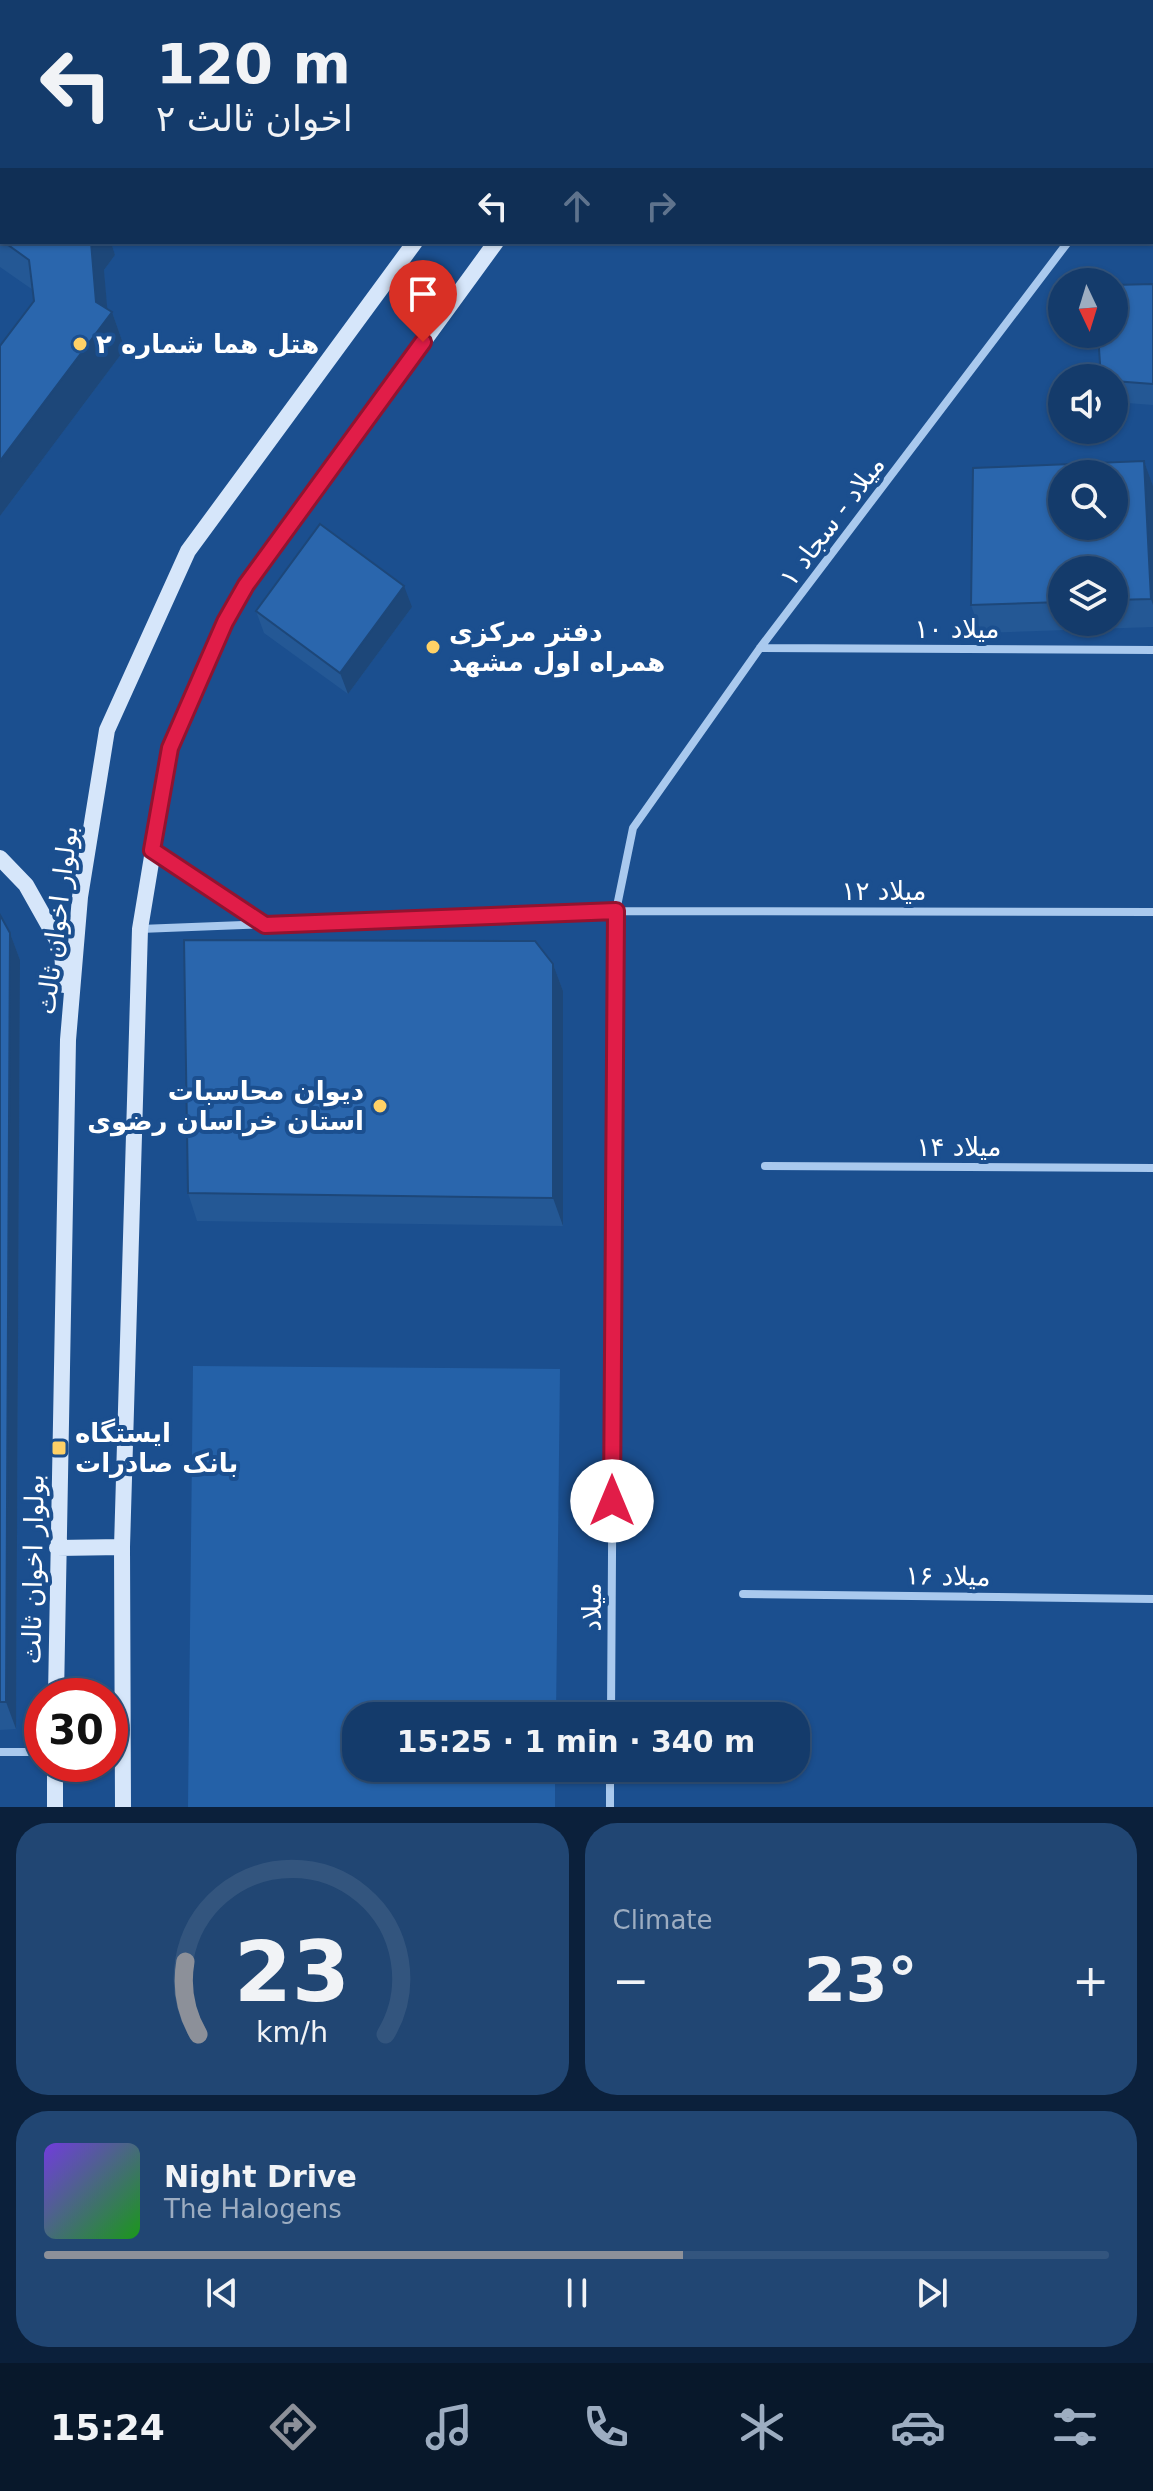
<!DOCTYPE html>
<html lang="en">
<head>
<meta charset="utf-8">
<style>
	:root { --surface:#143b6b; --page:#214673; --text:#f1f3f6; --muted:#9dadc1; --line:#33557e; --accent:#8c9099 }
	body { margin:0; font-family:"DejaVu Sans","Noto Sans Arabic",sans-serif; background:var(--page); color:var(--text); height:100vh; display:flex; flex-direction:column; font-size:30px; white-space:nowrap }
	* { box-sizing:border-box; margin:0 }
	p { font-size:26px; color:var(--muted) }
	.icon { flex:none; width:44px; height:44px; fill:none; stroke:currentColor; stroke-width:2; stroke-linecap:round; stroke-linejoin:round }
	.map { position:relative; height:1807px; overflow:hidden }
	.side { display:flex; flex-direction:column; gap:16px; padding:16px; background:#0b203b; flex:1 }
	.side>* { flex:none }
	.top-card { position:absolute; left:0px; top:0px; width:1154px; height:244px; box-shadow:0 2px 6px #0004,0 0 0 2px var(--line); background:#143b6b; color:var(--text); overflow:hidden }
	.needle { width:52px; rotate:176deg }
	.fabs { position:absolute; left:1048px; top:268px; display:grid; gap:16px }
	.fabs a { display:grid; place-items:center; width:80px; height:80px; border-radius:50%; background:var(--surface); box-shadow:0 2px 6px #0004,0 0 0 2px var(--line); font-size:40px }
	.speed { position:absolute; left:24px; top:1678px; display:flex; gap:16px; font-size:40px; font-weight:700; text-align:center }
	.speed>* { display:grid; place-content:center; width:104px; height:104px; border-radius:50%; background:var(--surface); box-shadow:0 2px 6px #0004,0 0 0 2px var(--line); line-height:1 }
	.speed .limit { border:12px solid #d22; background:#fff; color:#111 }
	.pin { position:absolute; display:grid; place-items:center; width:68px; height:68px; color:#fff; margin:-82px -34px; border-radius:50% 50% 50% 0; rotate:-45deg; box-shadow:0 0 8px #0007 }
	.pin .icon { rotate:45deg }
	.me { position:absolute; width:88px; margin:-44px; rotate:0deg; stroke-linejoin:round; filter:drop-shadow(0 0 6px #0008) }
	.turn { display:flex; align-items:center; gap:28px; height:168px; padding:0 24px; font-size:36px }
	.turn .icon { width:104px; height:104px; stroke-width:2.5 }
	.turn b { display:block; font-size:56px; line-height:68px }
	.lanes { display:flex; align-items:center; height:76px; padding:0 24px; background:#0003; justify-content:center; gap:40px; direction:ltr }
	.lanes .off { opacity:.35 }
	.big { font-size:60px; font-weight:800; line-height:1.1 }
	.side .card { flex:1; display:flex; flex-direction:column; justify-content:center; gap:12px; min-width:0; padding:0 28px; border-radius:32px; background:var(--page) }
	.side .dial { align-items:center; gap:0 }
	.dial svg { height:208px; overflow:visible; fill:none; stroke:var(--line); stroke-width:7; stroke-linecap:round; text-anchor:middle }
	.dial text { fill:var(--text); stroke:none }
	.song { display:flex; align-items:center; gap:24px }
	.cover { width:96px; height:96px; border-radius:12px; background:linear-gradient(135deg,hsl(260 70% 55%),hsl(120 70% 35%)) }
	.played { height:8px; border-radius:4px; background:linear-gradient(90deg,var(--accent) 60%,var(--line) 60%) }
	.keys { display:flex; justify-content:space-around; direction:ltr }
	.heat { display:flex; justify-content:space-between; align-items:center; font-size:44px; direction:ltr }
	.side .tiles { flex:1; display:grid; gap:16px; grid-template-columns:1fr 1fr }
	.card:last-child { grid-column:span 2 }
	.trip { position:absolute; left:342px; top:1702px; width:468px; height:80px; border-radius:32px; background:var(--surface); box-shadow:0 2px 6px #0004,0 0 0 2px var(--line); font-weight:800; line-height:80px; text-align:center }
	.dock { display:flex; height:128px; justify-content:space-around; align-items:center; background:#08182b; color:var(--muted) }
	.dock .icon { width:56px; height:56px }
	.dock .on { color:var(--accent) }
	.dock b { font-size:36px; color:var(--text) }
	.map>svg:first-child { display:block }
	.green { fill:#2461a8 }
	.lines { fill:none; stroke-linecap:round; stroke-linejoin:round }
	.street { stroke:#a9c9ee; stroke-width:8 }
	.secondary { stroke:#d6e6fa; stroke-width:16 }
	.wall { fill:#245895; fill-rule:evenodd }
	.shaded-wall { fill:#1d4779 }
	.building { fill:#2a66ad; stroke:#1d4779; stroke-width:2; fill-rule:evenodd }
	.route-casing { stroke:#92132f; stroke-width:20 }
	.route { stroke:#e11d48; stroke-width:14 }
	.poi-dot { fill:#ffd166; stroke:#1b4f8f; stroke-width:3 }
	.labels { text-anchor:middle; stroke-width:8; stroke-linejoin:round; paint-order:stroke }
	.poi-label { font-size:26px; font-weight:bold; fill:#fff; stroke:#1b4f8f; text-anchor:start }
	.street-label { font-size:26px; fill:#fff; stroke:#1b4f8f }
</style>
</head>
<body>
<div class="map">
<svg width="1153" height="1807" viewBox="0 0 1153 1807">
	<rect width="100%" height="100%" fill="#1b4f8f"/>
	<path class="green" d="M 193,1366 L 560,1369 L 556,1716 L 356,1716 L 356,1768 L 555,1768 L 555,1807 L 188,1807 Z"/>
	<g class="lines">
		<path class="street" d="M 1152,130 L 1153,128
			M 1152,211 L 1153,211
			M 760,648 L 1153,650
			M 152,850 L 264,924
			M 140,929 L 616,911 L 1153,912
			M 765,1166 L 1153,1168
			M 743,1594 L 1153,1599
			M 611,1716 L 616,911 L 633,828 L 760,648 L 1068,242
			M 0,1752 L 42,1752
			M 610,1807 L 610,1768"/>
		<path class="secondary" d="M 591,2 L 593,0
			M 671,2 L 672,0
			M 0,858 L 26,885 L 62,949 L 64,985
			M 57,1548 L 122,1547
			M 56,1696 L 68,1040 L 80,897 L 107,730 L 188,551 L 415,242
			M 55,1764 L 55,1807
			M 123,1807 L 122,1547 L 140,929 L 170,748 L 225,622 L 246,585 L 496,242"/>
	</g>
	<path class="wall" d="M 0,143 L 2,145 L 2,242 L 111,242 L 115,255 L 104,270 L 107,309 L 112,312 L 125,349 L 0,516 L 0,346 L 34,301 L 33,290 L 0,267 Z
		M 1153,284 L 1153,405 L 1114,402 L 1114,378 Z
		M 1144,461 L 1153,486 L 1153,627 L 981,633 L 971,605 ZM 1062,570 L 1114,570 L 1114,622 L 1062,622 Z
		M 412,607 L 348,694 L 264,633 L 256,611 Z
		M 0,915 L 10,933 L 20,960 L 16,1729 L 0,1730 Z
		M 553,964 L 563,991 L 563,1226 L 197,1221 L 188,1193 Z"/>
	<path class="shaded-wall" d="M 91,242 L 111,242 L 115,255 L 104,270 L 108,317 L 112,312 L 125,349 L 0,516 L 0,461 Z
		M 1144,461 L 1153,486 L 1153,605 L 1151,599 Z
		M 404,586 L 412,607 L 348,694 L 340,673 Z
		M 10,933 L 20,960 L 16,1729 L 6,1702 Z
		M 553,964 L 563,991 L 563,1226 L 553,1198 Z"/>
	<path class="building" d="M 0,143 L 2,145 L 2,241 L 0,239 Z
		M 4,242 L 91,242 L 96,302 L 112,312 L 0,461 L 0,346 L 34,301 L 29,260 Z
		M 1153,284 L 1153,384 L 1114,381 L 1114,378 L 1101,378 L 1098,334 L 1114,334 L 1114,285 Z
		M 1144,461 L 1151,599 L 1114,600 L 1114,570 L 1062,570 L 1062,602 L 971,605 L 973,468 ZM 1062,474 L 1114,474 L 1114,526 L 1062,526 Z
		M 320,524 L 404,586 L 340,673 L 256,611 Z
		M 0,915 L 10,933 L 6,1702 L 0,1702 Z
		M 184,940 L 535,941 L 553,964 L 553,1198 L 188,1193 Z"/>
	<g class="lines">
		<g class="route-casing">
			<path id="route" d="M 423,342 L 246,585 L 225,622 L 170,748 L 152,850 L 265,925 L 616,911 L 612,1501"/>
		</g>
		<use href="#route" class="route"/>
	</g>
	<g class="poi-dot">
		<circle cx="80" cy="344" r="8"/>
		<circle cx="433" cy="647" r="8"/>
		<circle cx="380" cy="1106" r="8"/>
		<rect x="51" y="1440" width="16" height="16" rx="4"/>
	</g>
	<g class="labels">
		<g class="poi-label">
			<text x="96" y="353">هتل هما شماره ۲</text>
			<text x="449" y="641">دفتر مرکزی<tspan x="449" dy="30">همراه اول مشهد</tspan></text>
			<text x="364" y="1100" text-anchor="end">دیوان محاسبات<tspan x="364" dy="30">استان خراسان رضوی</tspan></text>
			<text x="75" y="1442">ایستگاه<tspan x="75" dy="30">بانک صادرات</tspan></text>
		</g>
		<g class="street-label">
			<text transform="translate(832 521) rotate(-53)" y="9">میلاد - سجاد ۱</text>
			<text x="957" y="638">میلاد ۱۰</text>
			<text x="884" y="900">میلاد ۱۲</text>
			<text transform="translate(57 920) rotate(-83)" y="9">بولوار اخوان ثالث</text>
			<text x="959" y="1156">میلاد ۱۴</text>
			<text transform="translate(33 1569) rotate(-89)" y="9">بولوار اخوان ثالث</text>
			<text transform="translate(948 1576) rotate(1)" y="9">میلاد ۱۶</text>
			<text transform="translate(592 1607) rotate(-90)" y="9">میلاد</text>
		</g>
	</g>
</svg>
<div class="fabs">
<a><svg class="needle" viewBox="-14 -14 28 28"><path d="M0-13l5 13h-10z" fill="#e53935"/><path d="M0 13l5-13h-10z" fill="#9dadc1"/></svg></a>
<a><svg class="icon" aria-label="sound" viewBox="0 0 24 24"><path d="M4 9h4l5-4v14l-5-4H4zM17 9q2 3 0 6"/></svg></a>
<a><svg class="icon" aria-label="search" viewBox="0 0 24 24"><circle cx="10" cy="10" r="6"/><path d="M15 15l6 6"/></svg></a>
<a><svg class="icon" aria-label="layers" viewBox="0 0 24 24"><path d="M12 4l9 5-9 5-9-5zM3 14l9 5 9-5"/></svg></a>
</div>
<div class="speed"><div class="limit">30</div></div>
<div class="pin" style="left:423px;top:342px;background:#d93025"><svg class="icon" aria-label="arrive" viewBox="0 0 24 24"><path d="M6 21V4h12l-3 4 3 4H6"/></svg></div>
<svg class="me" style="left:612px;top:1501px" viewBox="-20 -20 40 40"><circle r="19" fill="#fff"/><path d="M0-13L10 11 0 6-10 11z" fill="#e11d48"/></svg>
<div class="trip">15:25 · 1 min · 340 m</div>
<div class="top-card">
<div class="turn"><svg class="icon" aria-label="left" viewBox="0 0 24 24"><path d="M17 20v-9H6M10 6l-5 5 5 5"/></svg><div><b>120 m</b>اخوان ثالث ۲</div></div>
<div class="lanes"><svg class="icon" aria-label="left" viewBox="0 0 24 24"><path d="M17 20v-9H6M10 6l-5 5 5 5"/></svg><svg class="icon off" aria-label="ahead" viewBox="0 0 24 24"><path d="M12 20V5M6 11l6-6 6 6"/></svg><svg class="icon off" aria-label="right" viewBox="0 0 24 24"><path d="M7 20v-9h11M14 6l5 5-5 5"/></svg></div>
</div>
</div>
<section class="side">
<div class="tiles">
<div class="card dial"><svg viewBox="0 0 100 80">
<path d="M14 69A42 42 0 1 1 86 69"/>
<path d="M14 69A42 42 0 0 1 9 41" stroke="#8c9099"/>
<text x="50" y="56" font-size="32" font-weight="700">23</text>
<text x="50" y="72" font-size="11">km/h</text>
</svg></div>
<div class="card"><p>Climate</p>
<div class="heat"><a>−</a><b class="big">23°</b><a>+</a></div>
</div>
<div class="card">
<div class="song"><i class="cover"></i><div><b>Night Drive</b><p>The Halogens</p></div></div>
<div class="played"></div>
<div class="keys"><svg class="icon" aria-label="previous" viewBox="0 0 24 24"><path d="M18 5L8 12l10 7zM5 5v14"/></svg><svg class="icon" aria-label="pause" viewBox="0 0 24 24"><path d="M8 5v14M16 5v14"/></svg><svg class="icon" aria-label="next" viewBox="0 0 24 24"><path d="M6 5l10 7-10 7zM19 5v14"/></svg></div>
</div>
</div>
</section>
<nav class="dock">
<b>15:24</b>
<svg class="icon on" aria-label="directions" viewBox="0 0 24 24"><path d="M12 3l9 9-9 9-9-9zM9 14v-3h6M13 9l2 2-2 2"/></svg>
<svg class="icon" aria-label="music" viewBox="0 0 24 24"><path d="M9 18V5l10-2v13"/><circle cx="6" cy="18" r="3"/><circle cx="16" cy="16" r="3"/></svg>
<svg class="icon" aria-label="phone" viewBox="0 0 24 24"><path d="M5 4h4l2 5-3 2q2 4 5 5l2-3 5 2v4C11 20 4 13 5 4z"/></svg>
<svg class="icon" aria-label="climate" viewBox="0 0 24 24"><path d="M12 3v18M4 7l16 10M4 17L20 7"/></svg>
<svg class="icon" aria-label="car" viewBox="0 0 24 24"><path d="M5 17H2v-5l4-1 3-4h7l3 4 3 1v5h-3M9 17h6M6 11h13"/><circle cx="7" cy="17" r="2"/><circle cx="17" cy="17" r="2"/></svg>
<svg class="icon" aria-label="filters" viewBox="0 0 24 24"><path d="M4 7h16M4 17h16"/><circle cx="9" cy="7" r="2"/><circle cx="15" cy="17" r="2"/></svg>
</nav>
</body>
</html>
